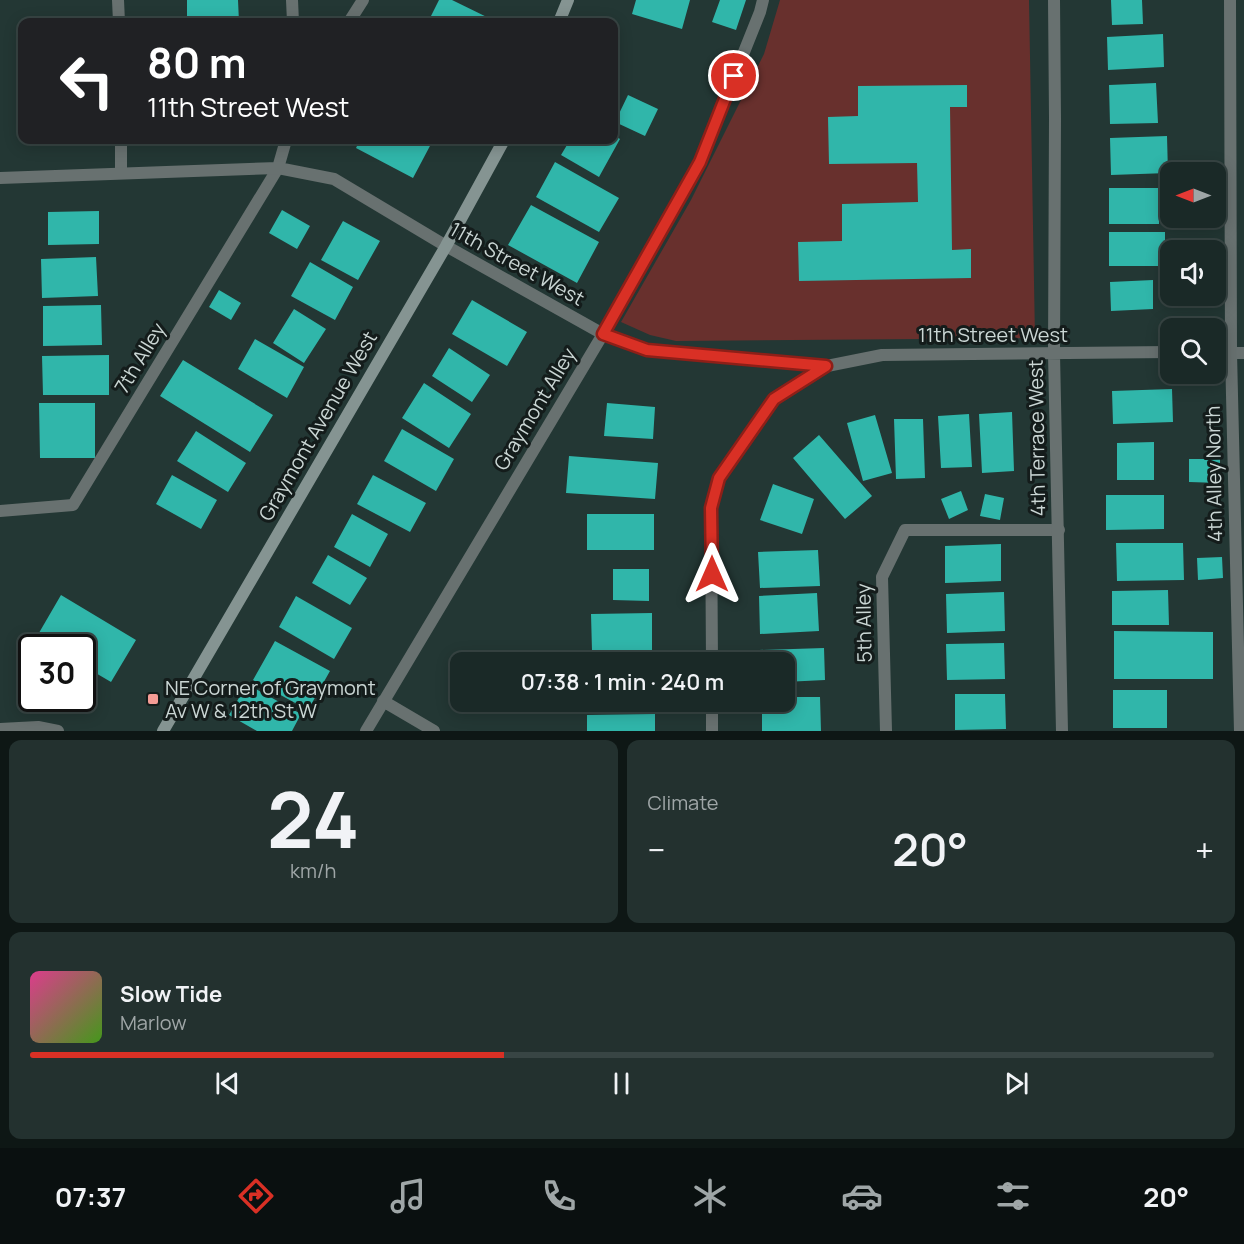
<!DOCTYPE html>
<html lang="en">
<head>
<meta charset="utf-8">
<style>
	:root { --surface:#1a2927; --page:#23312f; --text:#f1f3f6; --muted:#9fa6a7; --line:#384544; --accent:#d93025 }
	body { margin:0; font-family:Manrope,sans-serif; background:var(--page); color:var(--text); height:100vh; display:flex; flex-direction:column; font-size:22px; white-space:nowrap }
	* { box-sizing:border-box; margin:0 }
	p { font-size:20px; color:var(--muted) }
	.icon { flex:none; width:33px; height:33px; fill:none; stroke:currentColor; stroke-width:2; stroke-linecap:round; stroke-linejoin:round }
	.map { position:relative; height:731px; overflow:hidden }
	.drawer { display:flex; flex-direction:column; gap:9px; padding:9px; background:#0e1715; flex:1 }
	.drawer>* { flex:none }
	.hud { position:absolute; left:18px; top:18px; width:600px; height:126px; border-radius:12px; box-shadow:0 3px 15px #0003,0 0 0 2px var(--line); background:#202124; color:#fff; overflow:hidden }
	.needle { width:39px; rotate:270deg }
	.buttons { position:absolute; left:1160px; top:162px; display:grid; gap:12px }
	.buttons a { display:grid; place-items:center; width:66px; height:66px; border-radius:12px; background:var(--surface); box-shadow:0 3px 15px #0003,0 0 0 2px var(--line); font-size:30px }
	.speed { position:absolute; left:18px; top:634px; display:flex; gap:12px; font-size:30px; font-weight:700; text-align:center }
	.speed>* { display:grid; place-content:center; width:78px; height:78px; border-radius:50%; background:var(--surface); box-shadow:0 3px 15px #0003,0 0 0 2px var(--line); line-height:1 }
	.speed .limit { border:3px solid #111; border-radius:9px; background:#fff; color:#111 }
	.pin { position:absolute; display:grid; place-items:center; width:51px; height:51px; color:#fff; margin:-26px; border:3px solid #fff; border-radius:50%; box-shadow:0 2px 6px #0007 }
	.me { position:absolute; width:66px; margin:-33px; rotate:0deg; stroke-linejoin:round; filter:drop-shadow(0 0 4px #0008) }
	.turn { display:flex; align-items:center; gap:21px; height:126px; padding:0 30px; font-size:27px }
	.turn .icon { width:78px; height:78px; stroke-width:2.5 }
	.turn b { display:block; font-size:42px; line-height:51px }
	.big { font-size:45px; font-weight:600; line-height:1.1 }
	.drawer .widget { flex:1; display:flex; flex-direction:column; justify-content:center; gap:9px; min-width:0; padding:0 21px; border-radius:12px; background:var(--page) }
	.drawer .dial { align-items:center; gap:0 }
	.dial b { font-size:78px; line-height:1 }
	.song { display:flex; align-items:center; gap:18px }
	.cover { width:72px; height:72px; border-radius:9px; background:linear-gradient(135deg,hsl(330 70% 55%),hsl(100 70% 35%)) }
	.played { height:6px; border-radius:3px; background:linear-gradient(90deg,var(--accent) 40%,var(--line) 40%) }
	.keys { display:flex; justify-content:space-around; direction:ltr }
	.heat { display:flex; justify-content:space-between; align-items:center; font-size:33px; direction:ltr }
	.drawer .tiles { flex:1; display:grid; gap:9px; grid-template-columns:1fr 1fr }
	.widget:last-child { grid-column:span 2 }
	.trip { position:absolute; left:450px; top:652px; width:345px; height:60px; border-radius:12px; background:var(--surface); box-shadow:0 3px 15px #0003,0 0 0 2px var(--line); font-weight:600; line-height:60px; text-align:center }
	.tab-bar { display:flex; height:96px; justify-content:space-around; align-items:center; background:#0a1010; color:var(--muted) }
	.tab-bar .icon { width:42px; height:42px }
	.tab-bar .on { color:var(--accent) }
	.tab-bar b { font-size:27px; color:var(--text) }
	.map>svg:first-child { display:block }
	.green { fill:#68302d }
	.building { fill:#30b6aa }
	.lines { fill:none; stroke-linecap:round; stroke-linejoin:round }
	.lane { stroke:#687170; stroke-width:12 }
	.street { stroke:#687170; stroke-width:12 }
	.secondary { stroke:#859492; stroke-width:12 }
	.route-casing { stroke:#8d1f18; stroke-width:15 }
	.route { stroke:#d93025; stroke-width:10 }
	.poi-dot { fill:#f59c95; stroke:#141c1b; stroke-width:2 }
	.labels { text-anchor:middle; stroke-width:6; stroke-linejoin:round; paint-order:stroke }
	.street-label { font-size:20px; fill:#cad6d4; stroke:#141c1b }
	.poi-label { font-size:20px; fill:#cad6d4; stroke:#141c1b; text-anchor:start }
</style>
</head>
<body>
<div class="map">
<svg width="1244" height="731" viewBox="0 0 1244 731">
	<rect width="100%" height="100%" fill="#233734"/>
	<path class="green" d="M 780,0 L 1029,0 L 1035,338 L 676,341 L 650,335 L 621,322 L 691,200 L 764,54 Z"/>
	<path class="building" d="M 187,0 L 238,0 L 239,22 L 187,22 Z
		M 439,0 L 452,0 L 497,22 L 428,22 Z
		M 636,0 L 690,0 L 682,29 L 632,14 Z
		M 720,0 L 746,0 L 736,30 L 712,22 Z
		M 1111,0 L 1142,0 L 1143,24 L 1112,25 Z
		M 1163,34 L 1164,67 L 1108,70 L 1107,37 Z
		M 1156,83 L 1158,123 L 1110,124 L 1109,85 Z
		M 967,85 L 967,107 L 950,107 L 952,250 L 971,249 L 971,278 L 799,281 L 798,242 L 842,241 L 842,204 L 918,202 L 917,163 L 829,164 L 828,117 L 858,116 L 858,86 Z
		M 628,95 L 658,109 L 645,136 L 615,122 Z
		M 614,135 L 620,139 L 599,177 L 561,155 L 570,140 L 614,140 Z
		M 1167,136 L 1168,173 L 1111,175 L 1110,138 Z
		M 360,140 L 422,140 L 431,144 L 413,178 L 356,148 Z
		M 555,162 L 619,198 L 599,232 L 536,197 Z
		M 1109,188 L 1159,188 L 1159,224 L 1109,224 Z
		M 531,205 L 599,242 L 577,283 L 508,245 Z
		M 282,210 L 310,226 L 297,249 L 269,233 Z
		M 99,211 L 99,244 L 48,245 L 48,212 Z
		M 343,221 L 380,241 L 358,280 L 321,260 Z
		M 1109,232 L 1165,232 L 1165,266 L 1109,266 Z
		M 96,257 L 98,296 L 42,298 L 41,259 Z
		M 310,262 L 353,287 L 335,320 L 291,296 Z
		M 1153,280 L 1153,309 L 1111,311 L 1110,282 Z
		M 219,290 L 241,303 L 231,320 L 209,307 Z
		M 472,300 L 527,332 L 507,366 L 452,334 Z
		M 101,305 L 102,345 L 43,346 L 43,306 Z
		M 294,309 L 326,329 L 304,363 L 273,343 Z
		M 255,339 L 304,367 L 287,398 L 238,369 Z
		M 449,348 L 490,375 L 472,402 L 432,376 Z
		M 109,355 L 109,395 L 43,395 L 42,356 Z
		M 183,360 L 273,415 L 250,452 L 160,396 Z
		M 424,383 L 471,414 L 449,448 L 402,418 Z
		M 1172,389 L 1173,422 L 1113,424 L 1112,391 Z
		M 39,403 L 95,403 L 95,458 L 40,458 Z
		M 607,403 L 655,407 L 653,439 L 604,436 Z
		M 1012,412 L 1014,471 L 982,473 L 979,414 Z
		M 969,414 L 972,467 L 941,468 L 938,416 Z
		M 875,415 L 892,473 L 863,481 L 847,423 Z
		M 894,419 L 923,419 L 925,478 L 896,479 Z
		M 402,429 L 454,459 L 436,491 L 384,461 Z
		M 196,431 L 246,463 L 228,492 L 177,461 Z
		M 819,435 L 872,496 L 845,519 L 793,458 Z
		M 1154,442 L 1154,480 L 1117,480 L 1117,443 Z
		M 569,456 L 658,463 L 655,499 L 566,493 Z
		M 1189,459 L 1220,459 L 1220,483 L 1189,482 Z
		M 172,475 L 217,500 L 201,529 L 156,504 Z
		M 373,475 L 426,503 L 410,532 L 357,504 Z
		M 773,484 L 814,499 L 802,534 L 760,520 Z
		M 961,491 L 968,510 L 949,519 L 941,499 Z
		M 985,494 L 1004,498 L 1000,520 L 980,516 Z
		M 1106,495 L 1164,495 L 1164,529 L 1106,530 Z
		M 352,514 L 388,534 L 370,567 L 334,547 Z
		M 587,514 L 654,514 L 654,550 L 587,550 Z
		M 1116,543 L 1183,543 L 1184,580 L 1117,581 Z
		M 1001,544 L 1001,581 L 945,583 L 945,546 Z
		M 818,550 L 820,586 L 760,588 L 758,552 Z
		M 328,555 L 367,578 L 350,605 L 312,583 Z
		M 1222,557 L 1223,578 L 1198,580 L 1197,558 Z
		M 613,569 L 649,569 L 649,601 L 613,600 Z
		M 1168,590 L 1169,625 L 1112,625 L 1112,591 Z
		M 1004,592 L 1005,631 L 947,633 L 946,594 Z
		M 817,593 L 819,631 L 760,634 L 759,596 Z
		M 61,595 L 136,640 L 111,682 L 82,665 L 82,648 L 53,648 L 36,638 Z
		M 296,596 L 352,628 L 334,659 L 279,627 Z
		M 652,613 L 652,650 L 592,651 L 591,614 Z
		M 1114,631 L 1213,632 L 1213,679 L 1114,679 Z
		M 275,641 L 330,671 L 308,710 L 253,680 Z
		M 1004,643 L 1005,679 L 947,680 L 946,644 Z
		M 824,648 L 825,680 L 784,682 L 784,663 L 759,663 L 759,650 Z
		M 247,684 L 301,714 L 292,731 L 257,731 L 229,715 Z
		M 1113,690 L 1167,690 L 1167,728 L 1113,728 Z
		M 955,694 L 1005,694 L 1006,729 L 955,730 Z
		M 784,697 L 820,697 L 821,731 L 762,731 L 762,702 L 784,702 Z
		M 655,714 L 655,731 L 587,731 L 587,715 Z"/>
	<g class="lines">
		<path class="lane" d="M 118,0 L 119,22
			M 1230,0 L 1231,353 L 1240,731
			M 349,22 L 363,0
			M 121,140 L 121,173
			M 0,511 L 73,505 L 278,168
			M 383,701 L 434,731
			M 366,731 L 603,334 L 700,162 L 760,12 L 763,0
			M 886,731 L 882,577 L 905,530 L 1059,530"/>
		<path class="street" d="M 292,0 L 293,22
			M 1054,0 L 1055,118 L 1054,354 L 1062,731
			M 278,168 L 286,140
			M 0,178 L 278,168 L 334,179 L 446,246 L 603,334 L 647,350 L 827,366 L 882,355 L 1170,352
			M 1215,353 L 1244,353
			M 712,663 L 711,508 L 719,478 L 774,399 L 827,366
			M 712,702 L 712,731
			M 0,729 L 38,727 L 58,731"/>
		<path class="secondary" d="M 559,22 L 568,0
			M 163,731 L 446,246 L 504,140"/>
	</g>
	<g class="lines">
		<g class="route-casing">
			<path id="route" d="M 712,574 L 711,508 L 719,478 L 774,399 L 826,366 L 647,350 L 603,334 L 700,162 L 734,76"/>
		</g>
		<use href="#route" class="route"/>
	</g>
	<rect class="poi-dot" x="147" y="693" width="12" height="12" rx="3"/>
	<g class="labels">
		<g class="street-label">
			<text transform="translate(517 264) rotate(29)" y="7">11th Street West</text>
			<text x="993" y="342">11th Street West</text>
			<text transform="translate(140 358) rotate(-59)" y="7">7th Alley</text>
			<text transform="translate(535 409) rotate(-59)" y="7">Graymont Alley</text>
			<text transform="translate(318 426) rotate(-60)" y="7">Graymont Avenue West</text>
			<text transform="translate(1037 438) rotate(-91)" y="7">4th Terrace West</text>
			<text transform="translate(1214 474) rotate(-91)" y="7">4th Alley North</text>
			<text transform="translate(864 623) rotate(-91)" y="7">5th Alley</text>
		</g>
		<g class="poi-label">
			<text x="165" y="695">NE Corner of Graymont<tspan x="165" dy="23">Av W &amp; 12th St W</tspan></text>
		</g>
	</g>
</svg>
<div class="buttons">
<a><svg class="needle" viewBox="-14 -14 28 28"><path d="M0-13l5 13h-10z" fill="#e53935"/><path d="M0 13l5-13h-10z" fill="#9fa6a7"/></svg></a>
<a><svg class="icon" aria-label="sound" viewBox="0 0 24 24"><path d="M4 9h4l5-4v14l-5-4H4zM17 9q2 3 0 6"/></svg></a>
<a><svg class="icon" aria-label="search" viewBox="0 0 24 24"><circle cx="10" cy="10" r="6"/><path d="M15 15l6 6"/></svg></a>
</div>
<div class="speed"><div class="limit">30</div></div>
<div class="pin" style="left:734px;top:76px;background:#d93025"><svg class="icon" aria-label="arrive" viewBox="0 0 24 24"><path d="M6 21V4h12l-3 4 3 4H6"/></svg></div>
<svg class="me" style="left:712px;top:574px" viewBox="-20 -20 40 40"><path d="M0-17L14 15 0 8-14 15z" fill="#d93025" stroke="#fff" stroke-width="4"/></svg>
<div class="trip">07:38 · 1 min · 240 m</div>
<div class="hud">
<div class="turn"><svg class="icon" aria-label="left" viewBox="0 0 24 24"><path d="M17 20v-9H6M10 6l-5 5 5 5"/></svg><div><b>80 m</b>11th Street West</div></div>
</div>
</div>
<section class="drawer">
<div class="tiles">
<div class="widget dial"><b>24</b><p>km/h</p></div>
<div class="widget"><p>Climate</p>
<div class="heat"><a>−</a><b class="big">20°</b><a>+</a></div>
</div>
<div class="widget">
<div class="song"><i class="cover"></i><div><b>Slow Tide</b><p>Marlow</p></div></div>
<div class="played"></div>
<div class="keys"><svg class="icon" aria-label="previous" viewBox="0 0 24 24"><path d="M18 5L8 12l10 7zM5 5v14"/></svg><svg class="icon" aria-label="pause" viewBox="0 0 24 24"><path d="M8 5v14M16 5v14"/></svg><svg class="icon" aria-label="next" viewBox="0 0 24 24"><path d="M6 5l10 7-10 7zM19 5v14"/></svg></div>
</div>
</div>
</section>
<nav class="tab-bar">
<b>07:37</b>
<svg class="icon on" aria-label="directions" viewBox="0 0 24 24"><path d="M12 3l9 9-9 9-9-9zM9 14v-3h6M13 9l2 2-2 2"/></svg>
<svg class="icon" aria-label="music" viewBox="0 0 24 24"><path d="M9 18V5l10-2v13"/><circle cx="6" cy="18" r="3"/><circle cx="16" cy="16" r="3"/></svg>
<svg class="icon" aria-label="phone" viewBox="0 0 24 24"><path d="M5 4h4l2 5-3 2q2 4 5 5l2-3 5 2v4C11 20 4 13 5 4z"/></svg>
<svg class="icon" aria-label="climate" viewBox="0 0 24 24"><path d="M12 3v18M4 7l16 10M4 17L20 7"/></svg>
<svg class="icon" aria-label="car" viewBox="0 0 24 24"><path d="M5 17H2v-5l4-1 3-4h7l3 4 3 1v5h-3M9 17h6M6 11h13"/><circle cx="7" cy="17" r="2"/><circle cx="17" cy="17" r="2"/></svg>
<svg class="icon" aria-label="filters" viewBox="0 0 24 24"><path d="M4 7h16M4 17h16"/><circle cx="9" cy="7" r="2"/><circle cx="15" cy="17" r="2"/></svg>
<b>20°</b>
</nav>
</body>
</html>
